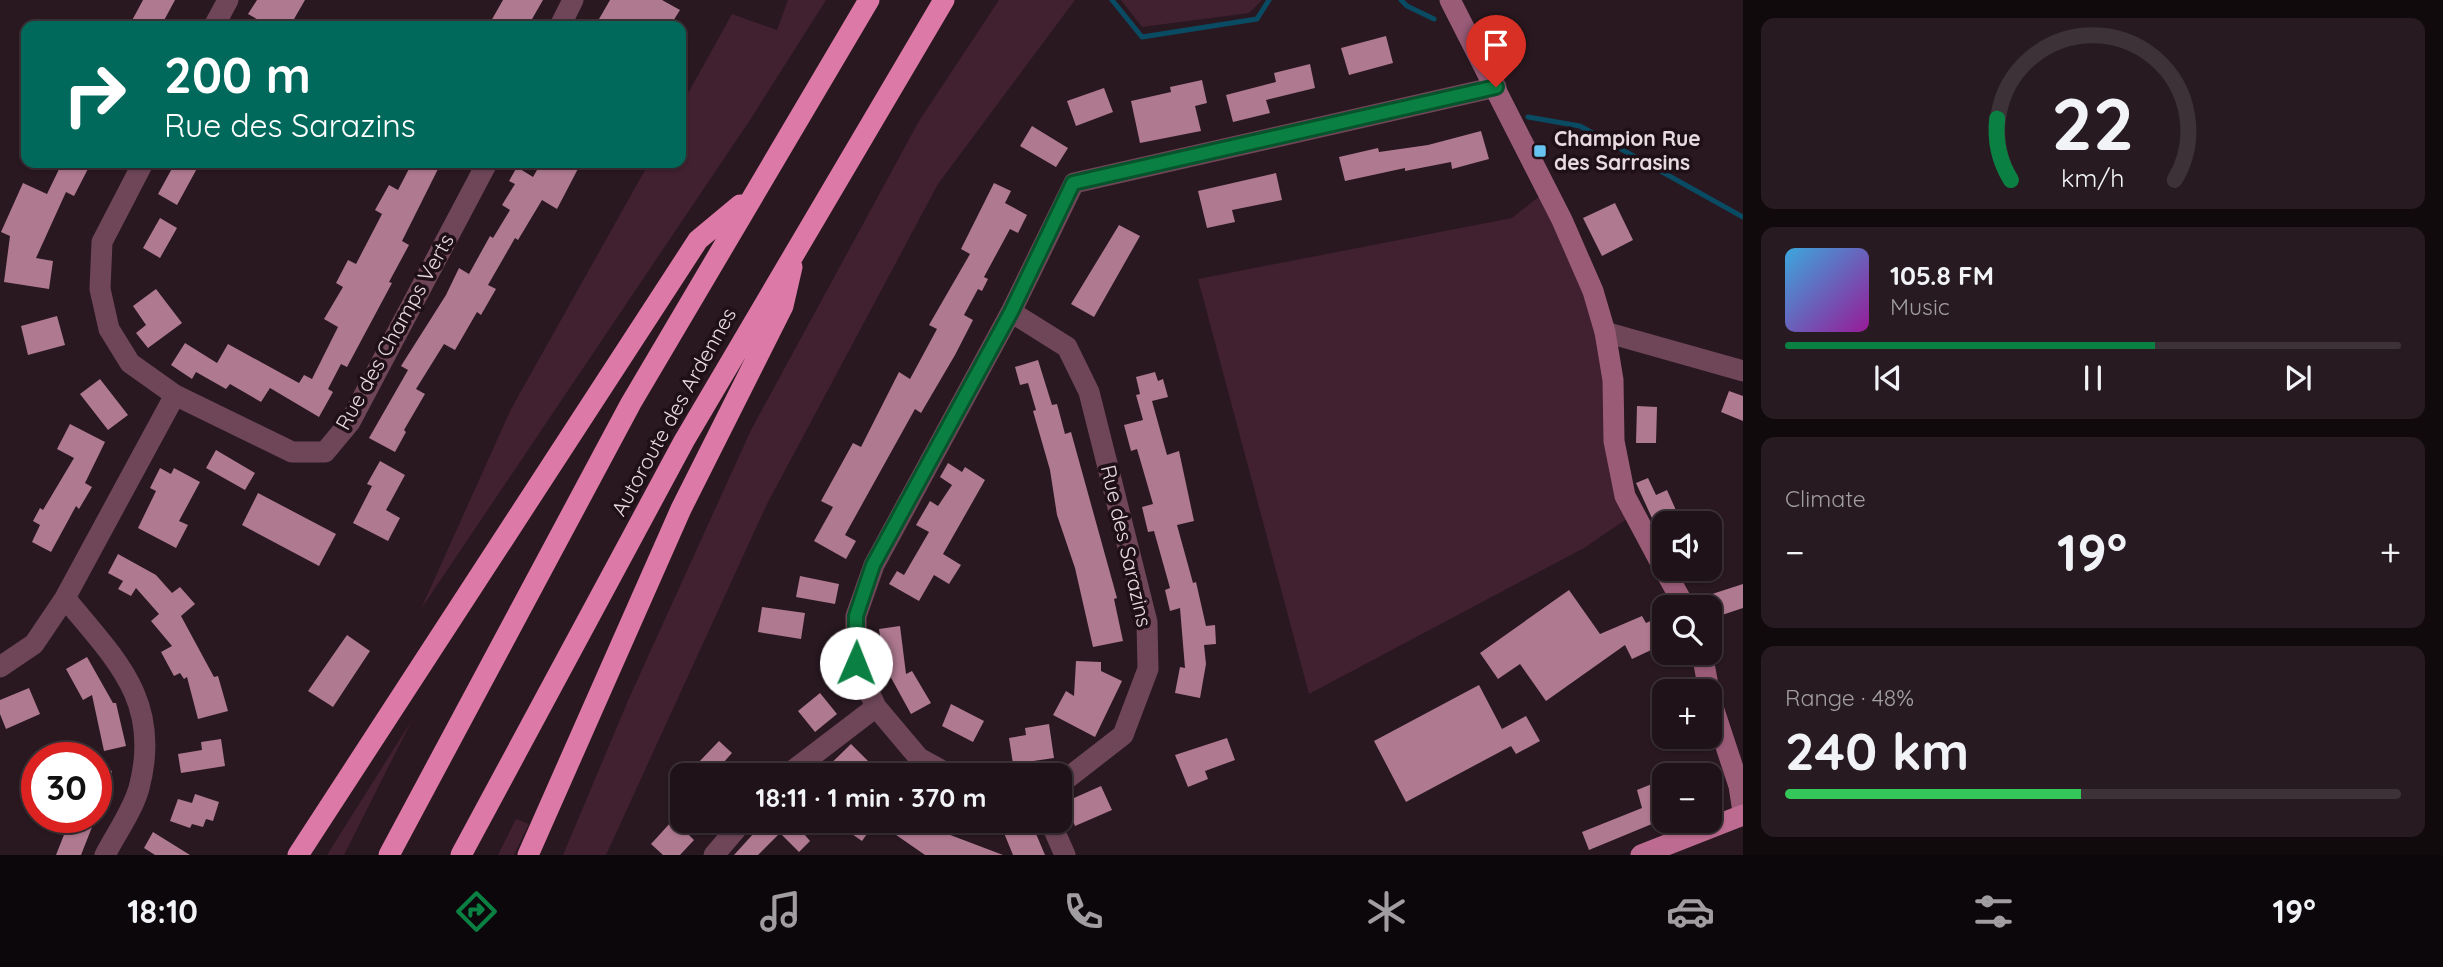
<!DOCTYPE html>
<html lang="en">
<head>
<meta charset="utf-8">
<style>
	:root { --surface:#1f1218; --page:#271b21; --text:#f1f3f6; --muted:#a19ea2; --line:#3c3237; --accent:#0b8043 }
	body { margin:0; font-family:Quicksand,sans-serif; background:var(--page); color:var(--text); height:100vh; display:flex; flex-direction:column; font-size:26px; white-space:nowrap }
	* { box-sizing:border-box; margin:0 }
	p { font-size:23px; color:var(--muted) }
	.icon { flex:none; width:38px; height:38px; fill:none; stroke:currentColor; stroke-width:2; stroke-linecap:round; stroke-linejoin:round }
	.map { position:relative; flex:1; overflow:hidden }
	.panel { display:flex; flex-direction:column; gap:18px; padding:18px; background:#110a0d; width:700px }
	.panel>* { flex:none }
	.guide { position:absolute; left:21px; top:21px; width:665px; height:147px; border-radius:14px; box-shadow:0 2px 5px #0004,0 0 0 2px var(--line); background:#00695c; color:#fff; overflow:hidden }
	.tools { position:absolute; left:1652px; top:511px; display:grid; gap:14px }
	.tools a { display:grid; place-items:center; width:70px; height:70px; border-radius:14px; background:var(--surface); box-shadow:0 2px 5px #0004,0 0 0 2px var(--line); font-size:35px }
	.speed { position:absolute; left:21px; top:742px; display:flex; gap:14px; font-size:35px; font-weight:700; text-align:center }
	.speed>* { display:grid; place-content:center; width:91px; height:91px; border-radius:50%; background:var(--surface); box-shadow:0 2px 5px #0004,0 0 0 2px var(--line); line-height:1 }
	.speed .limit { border:10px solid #d22; background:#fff; color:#111 }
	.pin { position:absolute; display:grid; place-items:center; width:60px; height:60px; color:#fff; margin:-72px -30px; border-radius:50% 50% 50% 0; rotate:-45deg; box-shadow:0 0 7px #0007 }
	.pin .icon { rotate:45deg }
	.me { position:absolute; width:77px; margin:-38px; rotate:1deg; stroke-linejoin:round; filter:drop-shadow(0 0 5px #0008) }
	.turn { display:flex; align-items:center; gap:24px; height:147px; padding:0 28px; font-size:32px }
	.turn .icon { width:91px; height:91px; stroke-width:2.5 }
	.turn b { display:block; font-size:49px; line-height:60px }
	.big { font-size:52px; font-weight:700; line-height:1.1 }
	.panel .tile { flex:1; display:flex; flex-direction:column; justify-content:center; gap:10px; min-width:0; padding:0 24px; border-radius:14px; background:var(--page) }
	.panel .dial { align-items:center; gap:0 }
	.dial svg { height:182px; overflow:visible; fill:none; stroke:var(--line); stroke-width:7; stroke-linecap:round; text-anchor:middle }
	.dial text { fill:var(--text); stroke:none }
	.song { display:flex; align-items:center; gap:21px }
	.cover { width:84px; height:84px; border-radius:10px; background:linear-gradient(135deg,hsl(200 70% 55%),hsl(300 70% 35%)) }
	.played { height:7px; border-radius:4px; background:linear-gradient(90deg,var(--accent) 60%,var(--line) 60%) }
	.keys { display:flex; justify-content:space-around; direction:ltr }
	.heat { display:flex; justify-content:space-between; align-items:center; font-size:38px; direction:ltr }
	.charge { height:10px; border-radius:5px; background:linear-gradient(90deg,#34c759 48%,var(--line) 0) }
	.trip { position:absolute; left:670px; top:763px; width:402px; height:70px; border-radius:14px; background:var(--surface); box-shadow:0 2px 5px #0004,0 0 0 2px var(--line); font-weight:700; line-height:70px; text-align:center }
	.tab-bar { display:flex; height:112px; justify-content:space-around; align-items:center; background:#0c070a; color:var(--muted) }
	.tab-bar .icon { width:49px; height:49px }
	.tab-bar .active { color:var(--accent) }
	.tab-bar b { font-size:32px; color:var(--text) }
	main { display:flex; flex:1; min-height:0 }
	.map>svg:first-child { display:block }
	.green { fill:#41202f }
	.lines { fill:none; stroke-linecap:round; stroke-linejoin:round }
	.stream { stroke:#0a4b64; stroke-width:5 }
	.building { fill:#af7990 }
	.street { stroke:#6e4657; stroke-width:21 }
	.secondary { stroke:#9a5b77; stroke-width:21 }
	.primary { stroke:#bd6b90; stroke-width:21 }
	.highway { stroke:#dc79a6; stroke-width:21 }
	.route-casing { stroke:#07532c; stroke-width:18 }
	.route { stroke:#0b8043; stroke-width:12 }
	.poi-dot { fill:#67c4f0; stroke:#1f0f16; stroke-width:2.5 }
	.labels { text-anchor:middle; stroke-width:7; stroke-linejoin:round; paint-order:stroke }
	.poi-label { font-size:21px; font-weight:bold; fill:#e7dbe0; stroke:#1f0f16; text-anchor:start }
	.street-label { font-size:21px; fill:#e7dbe0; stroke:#1f0f16 }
</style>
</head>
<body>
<main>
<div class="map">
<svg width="1743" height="855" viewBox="0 0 1743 855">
	<rect width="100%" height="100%" fill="#291820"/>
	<path class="green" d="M 788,0 L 826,0 L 750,120 L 421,609 L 511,409 L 649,163 L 681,163 L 681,106 L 732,14 L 777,30 Z
		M 999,0 L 1075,0 L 938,184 L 767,504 L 606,855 L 563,855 L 630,696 L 751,430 L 919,121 Z
		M 1121,0 L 1262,0 L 1249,13 L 1142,27 Z
		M 1547,190 L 1593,291 L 1634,514 L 1584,548 L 1309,694 L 1198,279 L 1512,218 Z
		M 412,720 L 344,855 L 327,855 Z
		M 516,819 L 529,824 L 514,855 L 498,855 Z"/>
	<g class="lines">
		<path class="stream" d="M 1112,0 L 1142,37 L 1257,19 L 1269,0
			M 1401,0 L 1407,6 L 1434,19
			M 1528,117 L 1580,126 L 1743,217"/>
	</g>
	<path class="building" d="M 143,0 L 175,0 L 161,26 L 129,26 Z
		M 257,0 L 305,0 L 290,26 L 269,26 L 248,14 Z
		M 503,0 L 543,0 L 528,26 L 500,26 L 491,21 Z
		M 610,0 L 662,0 L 680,10 L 670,26 L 595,26 Z
		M 1386,36 L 1393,63 L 1349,75 L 1341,48 Z
		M 1310,64 L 1315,88 L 1266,100 L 1270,113 L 1233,122 L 1226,95 L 1276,82 L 1274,73 Z
		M 1202,80 L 1207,103 L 1195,106 L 1201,131 L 1140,143 L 1131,101 L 1171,92 L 1170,87 Z
		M 1104,88 L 1113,112 L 1076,126 L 1067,101 Z
		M 1032,126 L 1068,148 L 1056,167 L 1020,146 Z
		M 1481,131 L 1489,159 L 1452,169 L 1451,162 L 1405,171 L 1405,168 L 1345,181 L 1339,157 L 1378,148 L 1379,152 L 1428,145 Z
		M 62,163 L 91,163 L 74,196 L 66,192 L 36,258 L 53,261 L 49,289 L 4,282 L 10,236 L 1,232 L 23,183 L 47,194 Z
		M 175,163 L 200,163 L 177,205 L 158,194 Z
		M 412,163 L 441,163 L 402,241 L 409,245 L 389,282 L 392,283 L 347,367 L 341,364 L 328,389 L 333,392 L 319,417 L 270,388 L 261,402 L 230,384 L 226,389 L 196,372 L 192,379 L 171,365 L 185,343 L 217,363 L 228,344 L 299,383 L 304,375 L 312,379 L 338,327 L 324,319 L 343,287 L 336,283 L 348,260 L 356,264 L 382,214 L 375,210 L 389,185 L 398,190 Z
		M 541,163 L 581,163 L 557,209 L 542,200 L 518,240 L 515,238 L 488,285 L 496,289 L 481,315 L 477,312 L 455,350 L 444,344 L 416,389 L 425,394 L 404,430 L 406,432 L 395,452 L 369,438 L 408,370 L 401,366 L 446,295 L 459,268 L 469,274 L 490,236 L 493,238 L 510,210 L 502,205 L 515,184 L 509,181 L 517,167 L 533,177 Z
		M 1276,173 L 1282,200 L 1232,210 L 1235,222 L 1207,228 L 1198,191 Z
		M 994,183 L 1011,191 L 1005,203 L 1027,215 L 1018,233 L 1010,229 L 984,277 L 988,279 L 982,291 L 978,289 L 964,315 L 973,320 L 955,355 L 921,413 L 915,409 L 845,535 L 856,541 L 846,559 L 814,541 L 833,507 L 821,501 L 853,443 L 861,447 L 899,372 L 910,379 L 937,329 L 929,325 L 970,254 L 961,249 Z
		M 1615,203 L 1633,240 L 1602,256 L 1583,218 Z
		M 160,218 L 177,228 L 160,258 L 143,248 Z
		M 1119,225 L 1140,236 L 1094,317 L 1071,304 Z
		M 156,289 L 182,323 L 148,348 L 136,333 L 146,325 L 133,306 Z
		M 57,316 L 65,345 L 28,355 L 21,326 Z
		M 1038,360 L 1052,405 L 1057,404 L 1065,434 L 1071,432 L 1117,598 L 1114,599 L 1123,641 L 1093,647 L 1075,568 L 1057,515 L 1050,470 L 1033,411 L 1036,410 L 1028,383 L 1020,385 L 1015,367 Z
		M 1155,372 L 1158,381 L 1163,379 L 1168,397 L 1152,401 L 1167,455 L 1179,451 L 1194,521 L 1177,525 L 1193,583 L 1196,582 L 1206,626 L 1215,625 L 1216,644 L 1204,645 L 1206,664 L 1200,698 L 1175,693 L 1180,667 L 1185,668 L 1180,608 L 1170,611 L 1165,590 L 1170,588 L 1154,531 L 1148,532 L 1142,507 L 1153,504 L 1137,449 L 1131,451 L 1124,425 L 1143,420 L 1136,395 L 1140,394 L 1136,377 Z
		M 100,379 L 128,415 L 108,430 L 80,394 Z
		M 1729,391 L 1743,396 L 1743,421 L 1721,412 Z
		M 1637,406 L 1657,407 L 1656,443 L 1636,443 Z
		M 70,424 L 105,442 L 85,483 L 92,487 L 79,509 L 76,506 L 51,552 L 32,542 L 40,525 L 33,521 L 40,508 L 43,510 L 74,458 L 57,449 Z
		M 216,450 L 255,473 L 245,490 L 206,468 Z
		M 380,461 L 405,475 L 386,510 L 400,518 L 388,541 L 353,523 L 372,486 L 367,484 Z
		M 948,463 L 962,472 L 965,467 L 985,480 L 943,554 L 961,565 L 949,584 L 934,575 L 919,601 L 889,584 L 897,571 L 904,575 L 929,532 L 916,525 L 930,501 L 938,506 L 952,485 L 940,477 Z
		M 160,468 L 171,474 L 174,468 L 200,482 L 179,521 L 188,525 L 176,548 L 138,528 L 156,491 L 150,488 Z
		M 1648,478 L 1656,495 L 1667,490 L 1679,517 L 1656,527 L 1636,483 Z
		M 258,493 L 336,534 L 319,566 L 242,525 Z
		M 118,554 L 156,575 L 172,593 L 180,587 L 195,604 L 181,616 L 214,677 L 218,676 L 228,711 L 198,719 L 187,677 L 184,679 L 180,673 L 174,676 L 161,652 L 172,646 L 151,621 L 159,614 L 136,588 L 131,596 L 118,589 L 123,581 L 108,573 Z
		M 800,576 L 839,584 L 835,604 L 796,597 Z
		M 1743,584 L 1743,608 L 1716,617 L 1709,595 Z
		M 1569,590 L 1600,634 L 1642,616 L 1646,623 L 1664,615 L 1664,644 L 1632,659 L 1625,645 L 1546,701 L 1520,664 L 1498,679 L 1480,653 Z
		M 762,607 L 805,613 L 801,639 L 758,632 Z
		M 900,626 L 906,674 L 912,671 L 931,703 L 911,714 L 884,665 L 879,629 Z
		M 347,635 L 370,651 L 333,707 L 308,691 Z
		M 87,657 L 113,703 L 116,703 L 126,746 L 104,751 L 92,695 L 83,700 L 66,669 Z
		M 1076,661 L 1101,662 L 1101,671 L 1122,681 L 1095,737 L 1053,715 L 1066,691 L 1074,696 Z
		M 1479,685 L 1502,729 L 1526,716 L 1540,741 L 1516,754 L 1511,746 L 1406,802 L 1374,741 Z
		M 29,688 L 40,714 L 6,729 L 0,714 L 0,700 Z
		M 820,693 L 837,714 L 815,732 L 798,711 Z
		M 951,704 L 984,721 L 973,742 L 942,726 Z
		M 1049,724 L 1054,758 L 1013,764 L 1009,738 L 1026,735 L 1025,728 Z
		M 1227,738 L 1235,760 L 1205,771 L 1208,779 L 1188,787 L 1175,755 Z
		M 221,739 L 225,766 L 181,773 L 178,754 L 202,750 L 201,742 Z
		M 719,741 L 732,753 L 723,763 L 736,775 L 711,775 L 698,763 Z
		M 851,744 L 869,762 L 855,775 L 819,775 Z
		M 96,764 L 112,771 L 97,809 L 96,809 Z
		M 1664,779 L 1664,819 L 1589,850 L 1582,832 L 1642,808 L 1637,790 Z
		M 1101,786 L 1112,810 L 1075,826 L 1065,802 Z
		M 195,794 L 219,802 L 213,821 L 206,819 L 203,827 L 192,824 L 190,828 L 170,821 L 178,799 L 192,803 Z
		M 682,810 L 682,821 L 695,821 L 685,831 L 694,840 L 680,855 L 663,855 L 651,844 Z
		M 71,817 L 96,817 L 81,855 L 56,855 Z
		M 765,821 L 793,821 L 810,841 L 799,852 L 780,833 L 758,855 L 734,855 Z
		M 833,821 L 927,821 L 924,825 L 1003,855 L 925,855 L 876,821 L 862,841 Z
		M 1031,822 L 1045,855 L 1013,855 L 1004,833 Z
		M 153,832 L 190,855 L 155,855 L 144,848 Z"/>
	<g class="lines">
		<path class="street" d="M 214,26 L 228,0
			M 560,26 L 573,0
			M 143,163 L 102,242 L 100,289 L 109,329 L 130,363 L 175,395 L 292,452 L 325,452 L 350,422 L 487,163
			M 1011,312 L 1067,347 L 1089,392 L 1147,622 L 1148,669 L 1123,735 L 1060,784
			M 1605,332 L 1743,371
			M 65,598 C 116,660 162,701 139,788 C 133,810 116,834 105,855
			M 0,667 L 34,644 L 65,598 L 175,395
			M 787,775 L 876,707
			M 950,775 L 919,758 L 876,707 L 856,663 L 856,616 L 874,565 L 1011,312 L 1074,183 L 1496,87
			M 1050,821 L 1065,855
			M 714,855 L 743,821"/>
		<path class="secondary" d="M 1450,0 L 1562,220 L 1593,291 L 1605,332 L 1613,380 L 1614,441 L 1625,496 L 1664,569
			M 1664,569 L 1685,607
			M 1702,653 L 1709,691
			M 1710,698 L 1739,786 L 1743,812"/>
		<path class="primary" d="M 1641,855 L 1743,815"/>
		<path class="highway" d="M 298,855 L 698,240 L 740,205
			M 389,855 L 631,403 L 869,0
			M 461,855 L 684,441 L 944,0
			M 528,855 L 681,509 L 783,306 L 792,267"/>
	</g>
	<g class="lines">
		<g class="route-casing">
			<path id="route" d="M 856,663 L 856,616 L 873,565 L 1011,312 L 1073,183 L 1496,87"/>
		</g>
		<use href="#route" class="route"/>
	</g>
	<rect class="poi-dot" x="1533" y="144" width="14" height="14" rx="3.5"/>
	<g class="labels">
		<g class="poi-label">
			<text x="1554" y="146">Champion Rue<tspan x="1554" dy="24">des Sarrasins</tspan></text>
		</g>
		<g class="street-label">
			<text transform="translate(395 332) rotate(-61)" y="7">Rue des Champs Verts</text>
			<text transform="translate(674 412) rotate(-61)" y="7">Autoroute des Ardennes</text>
			<text transform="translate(1126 546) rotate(77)" y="7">Rue des Sarazins</text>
		</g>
	</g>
</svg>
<div class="tools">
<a><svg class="icon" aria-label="sound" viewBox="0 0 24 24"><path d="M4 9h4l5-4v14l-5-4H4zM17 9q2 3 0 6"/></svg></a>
<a><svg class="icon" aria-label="search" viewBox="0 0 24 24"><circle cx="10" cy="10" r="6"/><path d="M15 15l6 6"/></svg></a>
<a>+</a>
<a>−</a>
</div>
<div class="speed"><div class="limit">30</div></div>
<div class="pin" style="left:1496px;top:87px;background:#d93025"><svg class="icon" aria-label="arrive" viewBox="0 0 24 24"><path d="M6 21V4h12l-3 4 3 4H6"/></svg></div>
<svg class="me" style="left:856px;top:663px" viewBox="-20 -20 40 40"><circle r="19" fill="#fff"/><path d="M0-13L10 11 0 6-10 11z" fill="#0b8043"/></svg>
<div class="trip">18:11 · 1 min · 370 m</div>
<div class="guide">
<div class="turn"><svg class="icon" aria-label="right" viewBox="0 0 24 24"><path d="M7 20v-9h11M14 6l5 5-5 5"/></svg><div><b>200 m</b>Rue des Sarazins</div></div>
</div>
</div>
<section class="panel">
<div class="tile dial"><svg viewBox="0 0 100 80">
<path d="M14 69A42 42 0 1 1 86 69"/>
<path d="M14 69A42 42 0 0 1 8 42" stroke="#0b8043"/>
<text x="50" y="56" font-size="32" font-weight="700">22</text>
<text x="50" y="72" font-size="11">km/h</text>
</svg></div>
<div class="tile">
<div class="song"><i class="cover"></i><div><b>105.8 FM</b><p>Music</p></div></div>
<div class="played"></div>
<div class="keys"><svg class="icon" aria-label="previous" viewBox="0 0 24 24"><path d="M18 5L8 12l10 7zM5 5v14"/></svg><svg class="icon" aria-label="pause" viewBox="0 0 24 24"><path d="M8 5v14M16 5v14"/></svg><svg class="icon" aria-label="next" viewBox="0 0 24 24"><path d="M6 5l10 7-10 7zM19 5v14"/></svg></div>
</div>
<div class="tile"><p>Climate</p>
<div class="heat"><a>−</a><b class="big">19°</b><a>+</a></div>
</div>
<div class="tile"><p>Range · 48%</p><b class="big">240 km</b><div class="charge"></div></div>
</section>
</main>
<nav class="tab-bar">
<b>18:10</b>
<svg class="icon active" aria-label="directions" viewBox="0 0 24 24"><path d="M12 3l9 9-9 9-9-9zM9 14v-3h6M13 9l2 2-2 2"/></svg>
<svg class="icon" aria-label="music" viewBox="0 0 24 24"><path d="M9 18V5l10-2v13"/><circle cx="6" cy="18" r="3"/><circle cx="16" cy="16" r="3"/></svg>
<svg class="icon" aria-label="phone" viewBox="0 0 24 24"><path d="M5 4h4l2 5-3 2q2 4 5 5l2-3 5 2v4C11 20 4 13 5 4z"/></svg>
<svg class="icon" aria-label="climate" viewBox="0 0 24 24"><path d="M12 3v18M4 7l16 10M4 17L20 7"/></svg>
<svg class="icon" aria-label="car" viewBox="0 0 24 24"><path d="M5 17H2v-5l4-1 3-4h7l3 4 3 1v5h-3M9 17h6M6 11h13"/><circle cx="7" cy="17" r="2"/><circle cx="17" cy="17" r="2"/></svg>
<svg class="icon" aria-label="filters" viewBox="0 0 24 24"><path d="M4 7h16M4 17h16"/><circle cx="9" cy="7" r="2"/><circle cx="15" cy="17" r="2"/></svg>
<b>19°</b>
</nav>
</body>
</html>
